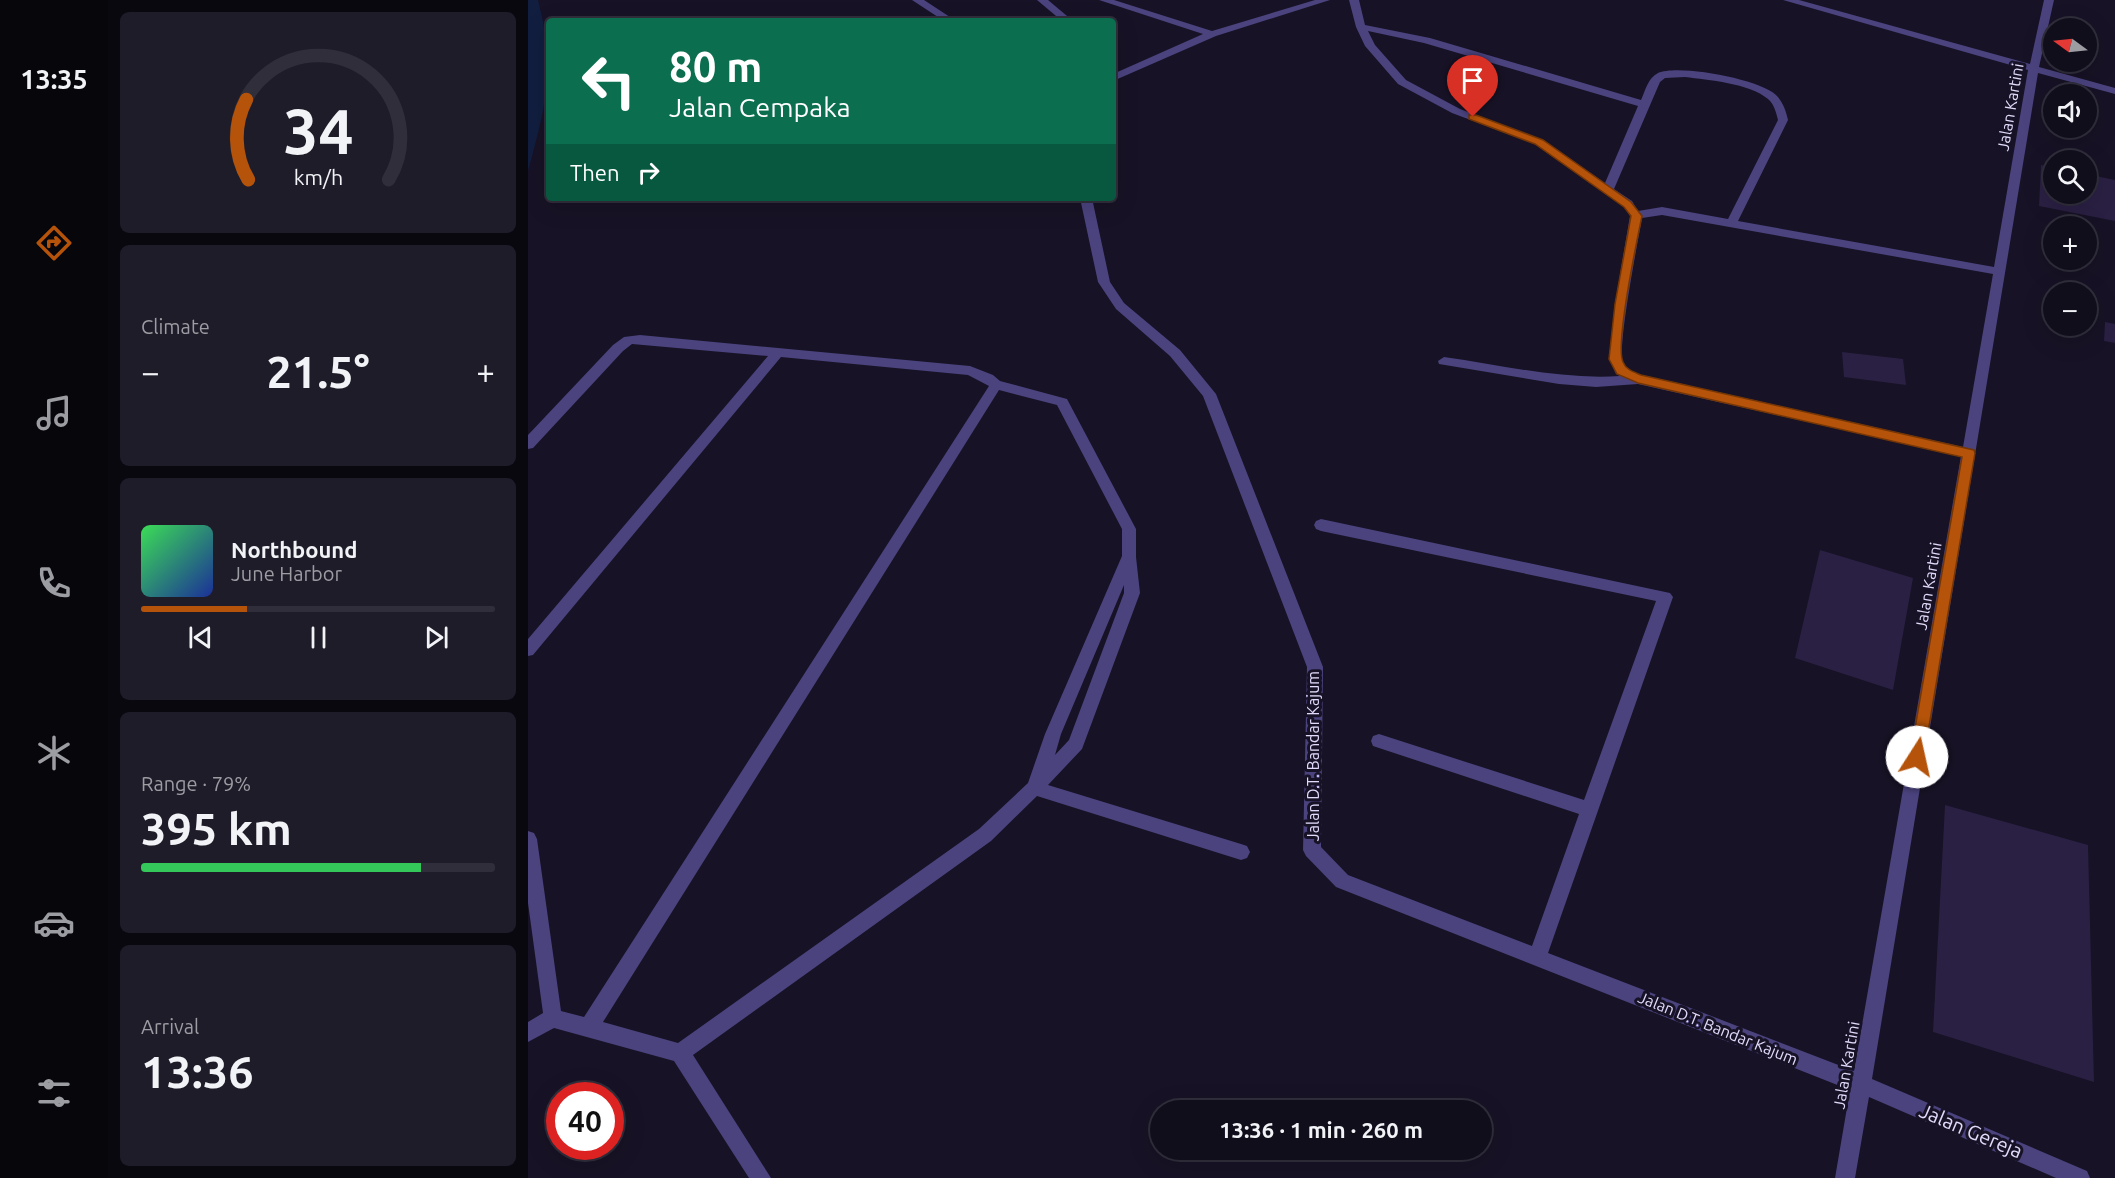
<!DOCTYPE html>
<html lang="en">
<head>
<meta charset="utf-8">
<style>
	:root { --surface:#110e1c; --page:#1e1c29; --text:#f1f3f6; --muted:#9c9ca3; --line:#302e3b; --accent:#b45309 }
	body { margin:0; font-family:Ubuntu,sans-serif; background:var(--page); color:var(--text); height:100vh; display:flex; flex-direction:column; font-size:22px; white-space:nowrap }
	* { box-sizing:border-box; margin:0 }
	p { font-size:20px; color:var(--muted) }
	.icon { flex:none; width:33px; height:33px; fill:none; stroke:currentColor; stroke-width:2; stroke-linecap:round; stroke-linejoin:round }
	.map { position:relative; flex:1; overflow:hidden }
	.drawer { display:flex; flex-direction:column; gap:12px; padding:12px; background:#09080f; width:420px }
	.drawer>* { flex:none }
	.hud { position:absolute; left:18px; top:18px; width:570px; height:183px; border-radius:6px; box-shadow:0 6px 24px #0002,0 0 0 2px var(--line); background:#0b6e4f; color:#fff; overflow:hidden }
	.needle { width:39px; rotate:285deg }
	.controls { position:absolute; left:1515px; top:18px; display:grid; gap:12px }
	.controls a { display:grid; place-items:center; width:54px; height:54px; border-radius:50%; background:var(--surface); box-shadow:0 6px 24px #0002,0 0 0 2px var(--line); font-size:30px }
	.speed { position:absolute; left:18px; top:1082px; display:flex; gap:12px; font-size:30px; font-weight:700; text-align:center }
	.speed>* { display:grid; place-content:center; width:78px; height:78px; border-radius:50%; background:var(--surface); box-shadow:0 6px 24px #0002,0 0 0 2px var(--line); line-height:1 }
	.speed .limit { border:9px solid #d22; background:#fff; color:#111 }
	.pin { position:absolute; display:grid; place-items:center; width:51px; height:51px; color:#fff; margin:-62px -26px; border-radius:50% 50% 50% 0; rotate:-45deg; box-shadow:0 0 6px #0007 }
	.pin .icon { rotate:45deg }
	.me { position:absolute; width:66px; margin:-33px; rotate:10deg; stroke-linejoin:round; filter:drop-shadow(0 0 4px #0008) }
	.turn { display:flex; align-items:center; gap:21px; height:126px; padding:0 24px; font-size:27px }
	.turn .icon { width:78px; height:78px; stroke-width:2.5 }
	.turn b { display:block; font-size:42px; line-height:51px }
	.then { display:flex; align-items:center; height:57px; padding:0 24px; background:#0003; gap:12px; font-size:22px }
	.big { font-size:45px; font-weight:600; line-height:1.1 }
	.drawer .tile { flex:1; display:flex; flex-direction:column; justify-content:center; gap:9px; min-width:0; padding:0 21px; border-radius:9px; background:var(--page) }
	.drawer .dial { align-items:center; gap:0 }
	.dial svg { height:156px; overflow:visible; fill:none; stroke:var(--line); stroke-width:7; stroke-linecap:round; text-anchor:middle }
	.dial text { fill:var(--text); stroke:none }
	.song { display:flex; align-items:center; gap:18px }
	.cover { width:72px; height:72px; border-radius:9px; background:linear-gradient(135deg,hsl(130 70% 55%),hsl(230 70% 35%)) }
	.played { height:6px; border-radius:3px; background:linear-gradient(90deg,var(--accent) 30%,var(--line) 30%) }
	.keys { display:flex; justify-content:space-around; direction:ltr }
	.heat { display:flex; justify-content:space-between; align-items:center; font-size:33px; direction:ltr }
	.charge { height:9px; border-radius:4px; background:linear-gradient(90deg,#34c759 79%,var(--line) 0) }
	.trip { position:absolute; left:622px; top:1100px; width:342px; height:60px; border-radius:30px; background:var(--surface); box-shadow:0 6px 24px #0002,0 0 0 2px var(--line); font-weight:600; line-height:60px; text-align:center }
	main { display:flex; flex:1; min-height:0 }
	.dock { display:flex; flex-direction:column; width:108px; justify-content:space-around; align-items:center; background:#07060b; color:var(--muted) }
	.dock .icon { width:42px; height:42px }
	.dock .current { color:var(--accent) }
	.dock b { font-size:27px; color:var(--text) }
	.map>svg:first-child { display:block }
	.water { fill:#111e3f }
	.building { fill:#2a2043 }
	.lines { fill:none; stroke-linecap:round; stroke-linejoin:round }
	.minor { fill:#4a437e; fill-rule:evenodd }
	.route { fill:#b45309; stroke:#753606; stroke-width:1.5 }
	.labels { text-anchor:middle; stroke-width:6; stroke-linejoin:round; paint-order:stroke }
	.street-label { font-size:16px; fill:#e1dafa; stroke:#171225 }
	.near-street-label { font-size:20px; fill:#e1dafa; stroke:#171225 }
</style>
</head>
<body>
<main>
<nav class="dock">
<b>13:35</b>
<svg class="icon current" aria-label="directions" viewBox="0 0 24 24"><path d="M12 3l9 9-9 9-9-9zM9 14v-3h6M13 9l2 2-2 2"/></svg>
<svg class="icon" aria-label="music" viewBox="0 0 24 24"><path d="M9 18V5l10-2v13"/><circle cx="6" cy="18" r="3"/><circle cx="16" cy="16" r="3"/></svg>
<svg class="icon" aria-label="phone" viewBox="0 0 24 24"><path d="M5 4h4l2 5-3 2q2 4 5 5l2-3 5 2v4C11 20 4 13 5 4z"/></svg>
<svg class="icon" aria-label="climate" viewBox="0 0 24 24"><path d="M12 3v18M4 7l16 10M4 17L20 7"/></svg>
<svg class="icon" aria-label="car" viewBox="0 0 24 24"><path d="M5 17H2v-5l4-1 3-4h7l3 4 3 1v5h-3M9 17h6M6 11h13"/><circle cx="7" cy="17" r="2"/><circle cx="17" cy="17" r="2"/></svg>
<svg class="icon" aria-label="filters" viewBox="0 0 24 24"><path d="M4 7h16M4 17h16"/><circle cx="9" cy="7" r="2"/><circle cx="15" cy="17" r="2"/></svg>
</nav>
<section class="drawer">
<div class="tile dial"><svg viewBox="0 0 100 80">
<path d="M14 69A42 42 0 1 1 86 69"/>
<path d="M14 69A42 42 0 0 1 13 28" stroke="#b45309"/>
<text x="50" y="56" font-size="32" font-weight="700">34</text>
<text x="50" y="72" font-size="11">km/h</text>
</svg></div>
<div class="tile"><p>Climate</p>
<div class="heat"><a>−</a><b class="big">21.5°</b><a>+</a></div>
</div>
<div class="tile">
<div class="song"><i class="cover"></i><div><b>Northbound</b><p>June Harbor</p></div></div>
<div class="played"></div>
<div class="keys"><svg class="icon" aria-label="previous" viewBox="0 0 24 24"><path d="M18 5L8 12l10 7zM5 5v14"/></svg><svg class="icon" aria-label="pause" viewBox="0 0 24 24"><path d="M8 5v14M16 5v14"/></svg><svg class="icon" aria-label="next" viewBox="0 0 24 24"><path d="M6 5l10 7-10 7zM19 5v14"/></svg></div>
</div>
<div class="tile"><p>Range · 79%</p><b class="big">395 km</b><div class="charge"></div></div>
<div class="tile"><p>Arrival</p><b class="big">13:36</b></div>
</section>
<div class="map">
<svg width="1587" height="1178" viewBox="0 0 1587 1178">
	<rect width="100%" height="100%" fill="#171225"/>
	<path class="water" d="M 0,0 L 10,0 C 28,68 18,105 0,171 Z"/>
	<path class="building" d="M 1513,165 L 1526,168 L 1526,194 L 1558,194 L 1558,174 L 1587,180 L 1587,221 L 1511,206 Z
		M 1577,322 L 1587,324 L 1587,343 L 1576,341 Z
		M 1314,352 L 1375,359 L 1378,385 L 1316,377 Z
		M 1292,550 L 1385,578 L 1365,690 L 1267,658 Z
		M 1417,805 L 1560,845 L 1566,1082 L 1405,1032 Z"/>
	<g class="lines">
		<path class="minor" d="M 384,0 L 396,0 L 428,21 L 416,21 Z
			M 509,0 L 520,0 L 545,21 L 534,21 Z
			M 571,0 L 586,0 L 684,31 L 787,0 L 802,0 L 688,36 L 585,81 L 585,74 L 675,34 Z
			M 821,0 L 831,0 L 837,25 L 902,38 L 1113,100 C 1117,91 1120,78 1130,73 C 1151,64 1231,79 1248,95 C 1255,102 1258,111 1260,120 L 1210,221 L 1466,267 L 1500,70 L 1255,0 L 1271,0 L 1502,64 L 1516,0 L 1526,0 L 1511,67 L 1587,88 L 1587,94 L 1510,73 L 1344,1079 L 1559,1171 L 1562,1178 L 1528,1178 L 1341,1097 L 1327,1178 L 1307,1178 L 1322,1090 L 808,887 L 778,856 L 775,850 L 779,667 L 675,396 L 642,356 L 588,309 L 570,282 L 552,198 L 564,198 L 582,282 L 596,303 L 652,350 L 688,394 L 795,667 L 793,847 L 820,875 L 1004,946 L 1051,814 L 851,748 L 845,746 L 843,741 L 845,736 L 851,734 L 1056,800 L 1128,601 L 793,531 L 788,529 L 786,525 L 788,521 L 793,519 L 1142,593 L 1145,597 L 1020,953 L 1326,1071 L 1433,456 L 1110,384 L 1068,387 L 1031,384 L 911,364 L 910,361 L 916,357 C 974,365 1033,380 1092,376 L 1088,374 L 1081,359 L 1087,304 L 1102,216 L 1096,206 L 1007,144 L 924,113 L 870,84 L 837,46 L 828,27 ZM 840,31 L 896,43 L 1110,106 L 1077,183 L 1015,140 L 932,109 L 878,80 L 847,45 ZM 1157,77 C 1180,80 1221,83 1240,99 C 1246,104 1248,112 1250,120 L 1200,219 L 1134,207 L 1110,211 L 1104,201 L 1086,189 L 1132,82 L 1137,78 ZM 1134,215 L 1465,274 L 1435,447 L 1113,375 C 1106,372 1098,370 1095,362 C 1089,347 1110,241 1114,218 Z
			M 112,335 L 442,366 L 465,375 L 472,381 L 539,399 L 608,529 L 608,557 L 612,593 L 554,749 L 520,785 L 713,844 L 719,846 L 722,852 L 719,858 L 713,860 L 509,796 L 463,841 L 165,1055 L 243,1178 L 221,1178 L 146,1061 L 26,1028 L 0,1042 L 0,1022 L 15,1013 L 0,903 L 0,831 L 6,833 L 9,839 L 33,1011 L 56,1017 L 461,386 L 440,375 L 253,357 L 5,655 L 0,656 L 0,639 L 240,356 L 104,344 L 95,351 L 5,448 L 0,449 L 0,435 L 85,345 L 96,337 ZM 471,390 L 529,405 L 594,529 L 594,556 L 517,734 L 500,783 L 451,829 L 150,1043 L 75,1022 ZM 596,585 L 596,593 L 541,740 L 527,755 L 533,734 Z"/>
	</g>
	<path class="route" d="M 941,115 L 948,115 L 1015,140 L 1103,202 L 1114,216 C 1109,240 1087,345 1095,362 C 1098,370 1106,372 1113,375 L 1446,450 L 1447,453 L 1395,762 L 1389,764 L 1384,762 L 1382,757 L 1434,457 L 1110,383 L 1089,374 L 1081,359 L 1087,304 L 1103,216 L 1096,207 L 1007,144 L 941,119 Z"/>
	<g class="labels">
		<g class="street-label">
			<text transform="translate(1482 107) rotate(-80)" y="6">Jalan Kartini</text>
			<text transform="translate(1400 586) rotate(-80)" y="6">Jalan Kartini</text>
			<text transform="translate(785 756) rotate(-90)" y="6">Jalan D.T. Bandar Kajum</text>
			<text transform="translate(1190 1028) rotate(22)" y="6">Jalan D.T. Bandar Kajum</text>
			<text transform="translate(1318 1065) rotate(-80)" y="6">Jalan Kartini</text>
		</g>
		<g class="near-street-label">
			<text transform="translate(1443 1131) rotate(23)" y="7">Jalan Gereja</text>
		</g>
	</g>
</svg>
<div class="controls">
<a><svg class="needle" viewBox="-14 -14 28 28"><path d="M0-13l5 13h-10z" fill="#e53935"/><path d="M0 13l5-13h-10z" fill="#9c9ca3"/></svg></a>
<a><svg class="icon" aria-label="sound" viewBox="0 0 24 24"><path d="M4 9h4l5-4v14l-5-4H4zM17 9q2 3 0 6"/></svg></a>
<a><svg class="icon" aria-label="search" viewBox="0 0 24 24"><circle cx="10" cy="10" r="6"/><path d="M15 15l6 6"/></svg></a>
<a>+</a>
<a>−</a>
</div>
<div class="speed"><div class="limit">40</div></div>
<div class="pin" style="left:945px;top:117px;background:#d93025"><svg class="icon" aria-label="arrive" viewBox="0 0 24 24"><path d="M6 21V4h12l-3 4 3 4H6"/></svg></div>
<svg class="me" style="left:1389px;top:757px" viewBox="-20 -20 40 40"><circle r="19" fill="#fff"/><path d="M0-13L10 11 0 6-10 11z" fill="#b45309"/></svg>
<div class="trip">13:36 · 1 min · 260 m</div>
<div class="hud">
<div class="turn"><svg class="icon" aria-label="left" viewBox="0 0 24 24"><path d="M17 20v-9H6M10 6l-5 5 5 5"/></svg><div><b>80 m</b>Jalan Cempaka</div></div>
<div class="then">Then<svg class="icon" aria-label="right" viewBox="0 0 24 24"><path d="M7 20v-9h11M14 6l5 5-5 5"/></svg></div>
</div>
</div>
</main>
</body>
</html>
